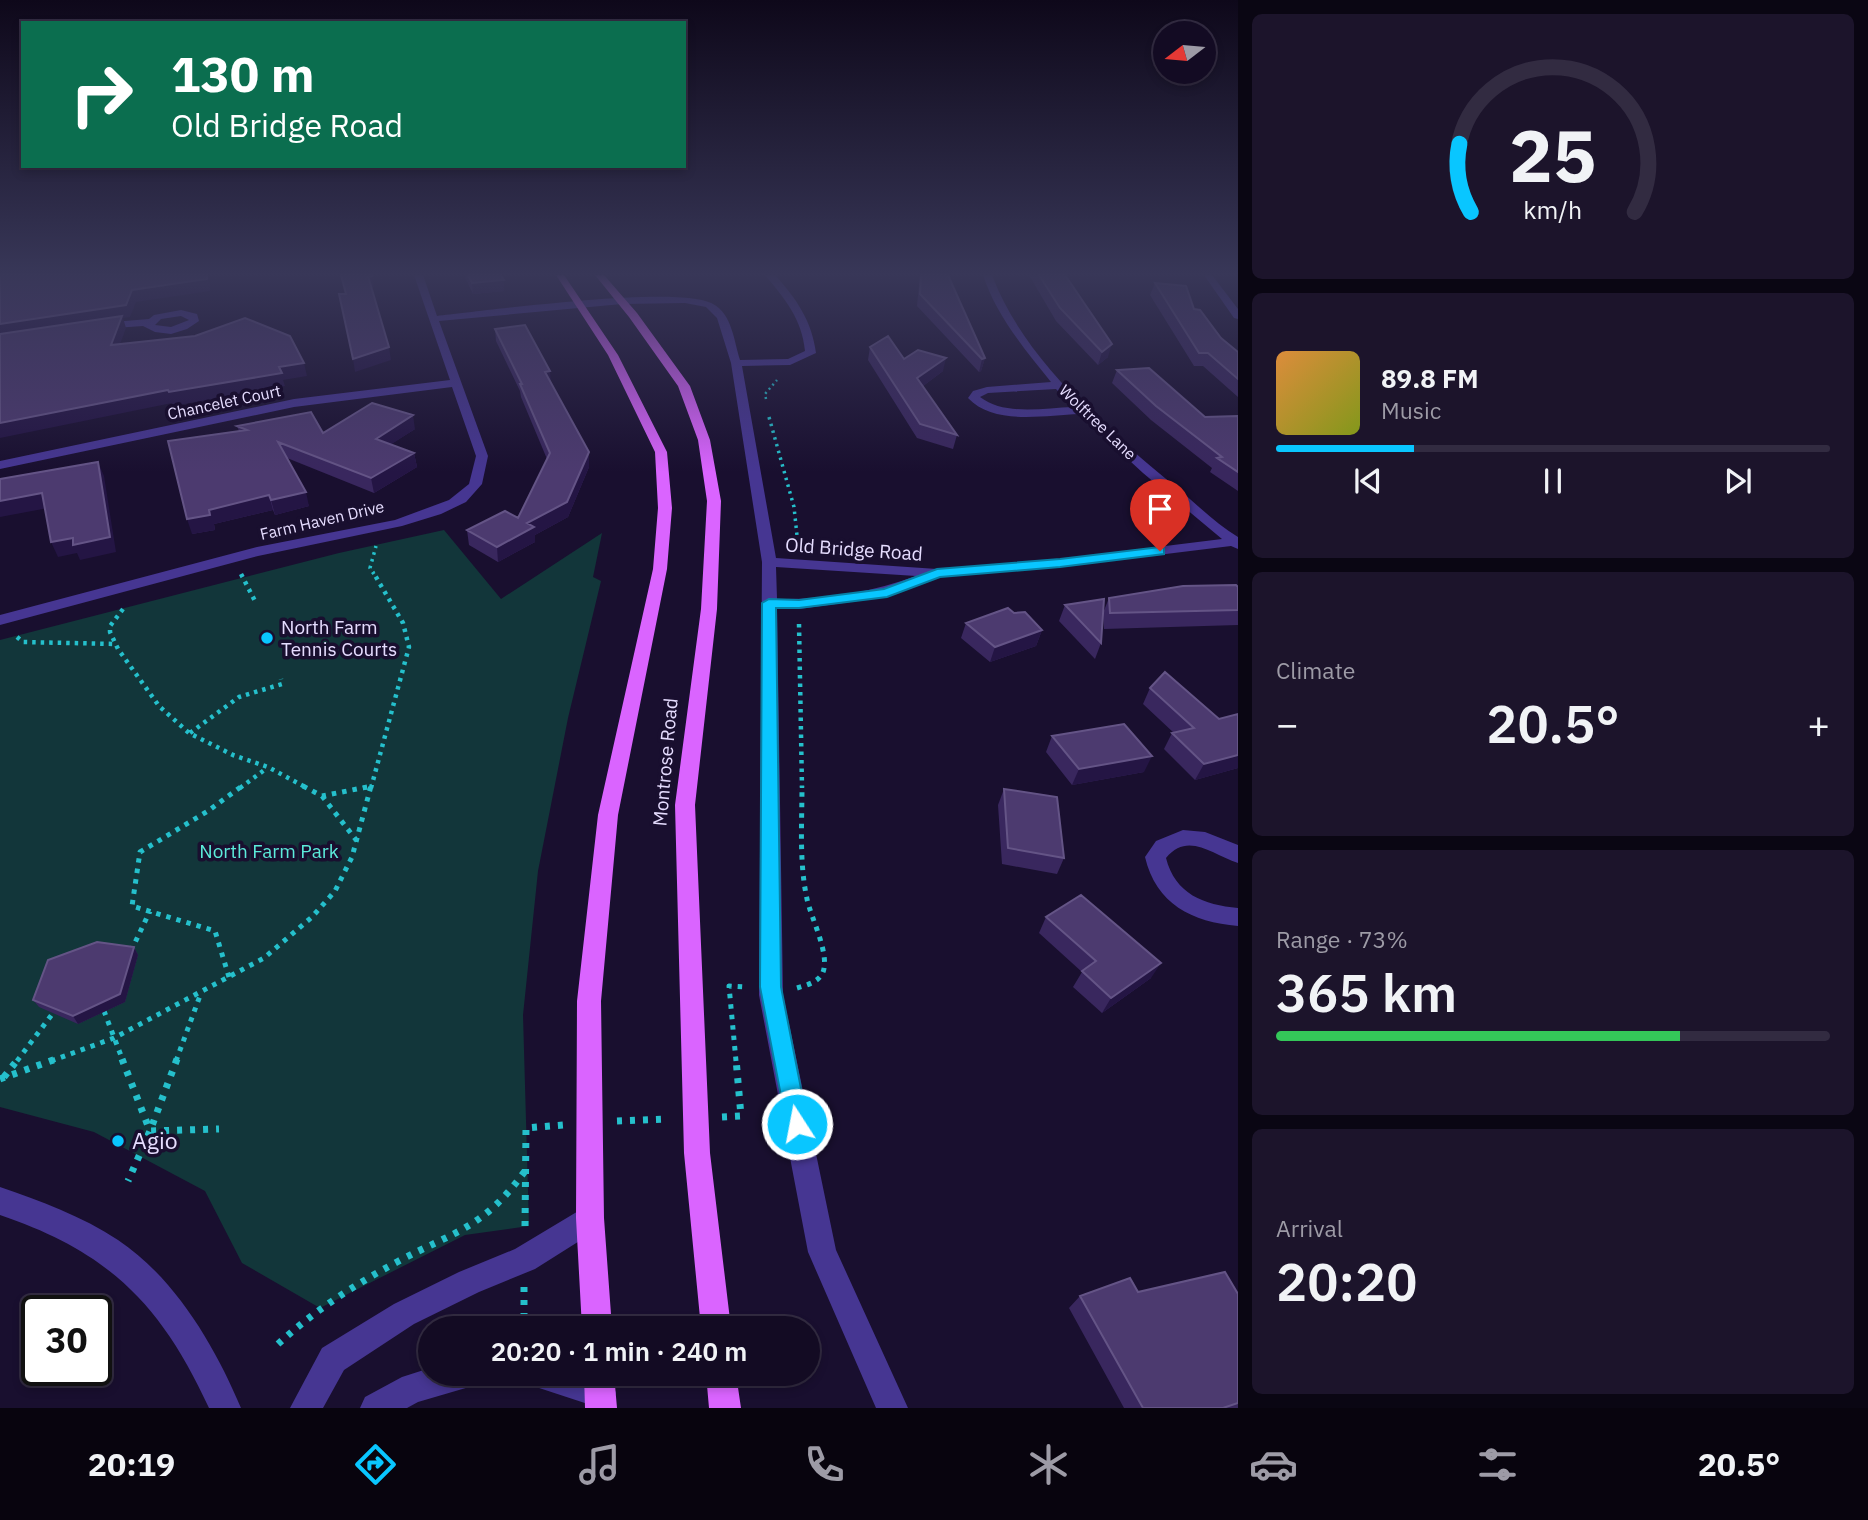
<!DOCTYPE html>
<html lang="en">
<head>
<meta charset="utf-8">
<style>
	:root { --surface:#130b23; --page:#1c142b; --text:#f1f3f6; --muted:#9d9ba6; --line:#322b41; --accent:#09c6ff }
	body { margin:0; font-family:"IBM Plex Sans",sans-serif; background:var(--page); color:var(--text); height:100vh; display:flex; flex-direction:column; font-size:26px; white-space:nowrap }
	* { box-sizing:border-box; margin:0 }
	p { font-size:23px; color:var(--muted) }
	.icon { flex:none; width:38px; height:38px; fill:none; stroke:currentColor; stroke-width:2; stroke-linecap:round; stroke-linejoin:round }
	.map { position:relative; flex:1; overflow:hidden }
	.details { display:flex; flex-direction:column; gap:14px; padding:14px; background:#0a0613; width:630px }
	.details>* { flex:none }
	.banner { position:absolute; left:21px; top:21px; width:665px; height:147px; border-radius:0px; box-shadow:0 4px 10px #0003,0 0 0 2px var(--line); background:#0b6e4f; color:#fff; overflow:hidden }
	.needle { width:46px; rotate:254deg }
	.controls { position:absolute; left:1153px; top:21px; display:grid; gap:14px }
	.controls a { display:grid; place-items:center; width:63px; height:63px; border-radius:50%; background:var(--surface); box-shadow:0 4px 10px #0003,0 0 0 2px var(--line); font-size:35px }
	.speed { position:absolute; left:21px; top:1295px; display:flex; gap:14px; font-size:35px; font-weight:700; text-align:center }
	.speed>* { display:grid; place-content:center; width:91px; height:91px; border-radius:50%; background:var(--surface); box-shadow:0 4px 10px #0003,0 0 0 2px var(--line); line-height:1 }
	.speed .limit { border:4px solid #111; border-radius:10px; background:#fff; color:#111 }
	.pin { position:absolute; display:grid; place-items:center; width:60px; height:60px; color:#fff; margin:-72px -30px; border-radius:50% 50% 50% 0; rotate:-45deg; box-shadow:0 0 7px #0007 }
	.pin .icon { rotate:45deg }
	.me { position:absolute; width:77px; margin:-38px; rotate:349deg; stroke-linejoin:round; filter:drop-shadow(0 0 5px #0008) }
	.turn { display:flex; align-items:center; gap:24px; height:147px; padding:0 35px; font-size:32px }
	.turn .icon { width:91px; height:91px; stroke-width:2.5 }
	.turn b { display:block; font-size:49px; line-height:60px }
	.big { font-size:52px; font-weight:600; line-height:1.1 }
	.details .tile { flex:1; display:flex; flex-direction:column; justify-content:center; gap:10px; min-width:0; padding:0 24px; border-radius:10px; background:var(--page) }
	.details .dial { align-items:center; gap:0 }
	.dial svg { height:182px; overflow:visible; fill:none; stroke:var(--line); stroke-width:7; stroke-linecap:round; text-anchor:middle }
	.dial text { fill:var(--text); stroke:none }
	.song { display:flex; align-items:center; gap:21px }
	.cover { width:84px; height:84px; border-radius:10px; background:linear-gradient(135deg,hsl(30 70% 55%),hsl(70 70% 35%)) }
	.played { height:7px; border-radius:4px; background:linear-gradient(90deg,var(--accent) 25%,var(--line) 25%) }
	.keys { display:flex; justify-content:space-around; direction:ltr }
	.heat { display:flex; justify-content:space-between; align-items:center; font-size:38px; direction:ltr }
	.charge { height:10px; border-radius:5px; background:linear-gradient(90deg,#34c759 73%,var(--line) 0) }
	.trip { position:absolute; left:418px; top:1316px; width:402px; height:70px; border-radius:35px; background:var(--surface); box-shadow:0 4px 10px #0003,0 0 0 2px var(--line); font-weight:600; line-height:70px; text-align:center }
	.dock { display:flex; height:112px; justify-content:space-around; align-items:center; background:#08040e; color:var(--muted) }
	.dock .icon { width:49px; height:49px }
	.dock .on { color:var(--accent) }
	.dock b { font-size:32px; color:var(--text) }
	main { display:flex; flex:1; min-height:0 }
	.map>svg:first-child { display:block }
	.green { fill:#12363a }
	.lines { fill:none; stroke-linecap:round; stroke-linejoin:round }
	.path-far4 { stroke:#25c0cc; stroke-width:2.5; stroke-dasharray:2 3.5; stroke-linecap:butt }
	.path-far3 { stroke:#25c0cc; stroke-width:3.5; stroke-dasharray:2.5 4.5; stroke-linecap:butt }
	.path-far2 { stroke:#25c0cc; stroke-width:4.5; stroke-dasharray:3.5 5; stroke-linecap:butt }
	.path-far1 { stroke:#25c0cc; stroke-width:5; stroke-dasharray:4.5 6; stroke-linecap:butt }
	.path { stroke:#25c0cc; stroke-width:7; stroke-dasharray:5 8; stroke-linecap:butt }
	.minor { fill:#463692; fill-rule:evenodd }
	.major { fill:#da64ff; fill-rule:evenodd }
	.wall { fill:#39275e }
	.shaded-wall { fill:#241544 }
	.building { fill:#4c3a6f; stroke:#645486; stroke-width:2 }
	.route { fill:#09c6ff; stroke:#0681a6; stroke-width:2 }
	.poi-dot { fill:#09c6ff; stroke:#190f2f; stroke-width:2.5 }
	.labels { text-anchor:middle; stroke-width:7; stroke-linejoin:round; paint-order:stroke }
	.far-street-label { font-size:16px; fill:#e6ddff; stroke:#190f2f }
	.street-label { font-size:19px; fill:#e6ddff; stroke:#190f2f }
	.poi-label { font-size:19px; fill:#e6ddff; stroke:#190f2f; text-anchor:start }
	.park-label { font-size:19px; fill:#5cecdb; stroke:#190f2f }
	.near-poi-label { font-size:23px; fill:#e6ddff; stroke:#190f2f; text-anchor:start }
</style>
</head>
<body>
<main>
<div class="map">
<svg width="1238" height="1408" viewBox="0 0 1238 1408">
	<rect width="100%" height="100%" fill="#190f2f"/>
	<path class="green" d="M 444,530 L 501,599 L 602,533 L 593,577 L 601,581 L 568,718 L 538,871 L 523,1015 L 529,1226 L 465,1235 L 320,1308 L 242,1263 L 205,1191 L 94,1132 L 0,1107 L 0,640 L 339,553 Z"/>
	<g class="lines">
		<path class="path-far4" d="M 766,399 L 765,394 L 777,380"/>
		<path class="path-far3" d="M 769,417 L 794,507 L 798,545
			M 374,574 L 370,568 L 376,546"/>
		<path class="path-far2" d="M 241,574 L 255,601
			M 123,609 L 110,626 L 110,632 L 118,649 L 159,706 L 189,733 L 233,755 L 268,767 L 307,788
			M 799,624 L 802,788
			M 17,637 L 23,642 L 116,644
			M 190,733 L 239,697 L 282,684 L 281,679
			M 240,788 L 267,768
			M 363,788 L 372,786
			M 371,788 L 409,647 L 403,623 L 373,572"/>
		<path class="path-far1" d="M 303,786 L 322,796 L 372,786
			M 322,796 L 357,841
			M 131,951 L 150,911
			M 229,977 L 215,931 L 132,906 L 140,852 L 208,811 L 242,786
			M 797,988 C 807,985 819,982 823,972 C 830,954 811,918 807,899 C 799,862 802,824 802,786
			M 104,1011 L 123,1061
			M 17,1061 L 53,1013
			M 51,1061 L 114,1038 L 264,958 L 312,917 L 335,891 L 352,857 L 371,786
			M 176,1061 L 201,993
			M 736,1061 L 729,986 L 746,987"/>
		<path class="path" d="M 122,1059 L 150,1131 L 128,1181
			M 177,1059 L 150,1131 L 219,1129
			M 4,1077 L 18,1059
			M 0,1079 L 56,1059
			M 722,1117 L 741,1116 L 736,1059
			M 617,1121 L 668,1119
			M 525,1226 L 526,1128 L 563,1125
			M 524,1287 L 524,1328
			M 278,1344 C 314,1311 354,1285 397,1262 C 455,1231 483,1229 525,1171"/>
		<path class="minor" d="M 414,275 L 423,275 L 437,316 C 485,311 681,284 713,304 C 732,314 734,341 740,360 L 788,359 L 805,351 C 802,319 785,299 765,275 L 775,275 C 796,298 812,321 816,353 L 790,365 L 742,366 L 776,558 L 937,569 L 1060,559 L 1222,539 L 1143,473 L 1079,414 C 1045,415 994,426 968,398 L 973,391 L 987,387 L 1051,382 C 1025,350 996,315 983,275 L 992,275 C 1024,361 1110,433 1180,490 C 1198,506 1218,525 1238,537 L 1238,549 L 1231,546 L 1060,567 L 938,577 L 887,597 L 799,609 L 777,608 L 783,995 L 836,1250 L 908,1408 L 876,1408 L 808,1252 L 759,995 L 762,562 L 731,363 L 717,318 L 706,307 L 685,303 L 622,304 L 439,321 L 488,456 L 482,484 L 466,502 L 441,514 L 402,526 L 258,556 L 0,625 L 0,615 L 257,547 L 395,520 L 449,500 L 469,484 L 476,456 L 452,387 L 294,407 L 0,469 L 0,461 L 294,399 L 450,380 ZM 1056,389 L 1073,407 C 1043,408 1005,416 980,397 L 988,393 ZM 776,567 L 916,576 C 873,592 824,600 777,599 Z
			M 1204,275 L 1212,275 L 1238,309 L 1238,319 L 1234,318 Z
			M 181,310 L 197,314 L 199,321 L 187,329 L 171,334 L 155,332 L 143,326 L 100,329 L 95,326 L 100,323 L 149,319 L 154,315 ZM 181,316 L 189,320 L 171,327 L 155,325 L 161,319 Z
			M 1183,830 L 1205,832 L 1238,845 L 1238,863 C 1213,855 1188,831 1166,858 C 1175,894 1204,905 1238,908 L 1238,926 C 1192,922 1156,904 1145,857 L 1156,841 Z
			M 0,1187 C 40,1201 82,1216 118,1240 C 175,1278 215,1346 241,1408 L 209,1408 C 161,1304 109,1252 0,1215 Z
			M 590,1204 L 600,1208 L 604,1218 L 600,1228 L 535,1269 L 479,1292 L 414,1324 L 344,1370 L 323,1408 L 290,1408 L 322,1348 L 394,1304 L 459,1272 L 515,1249 Z
			M 430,1368 L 430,1374 L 480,1374 L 476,1385 L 418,1402 L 407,1408 L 360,1408 L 365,1397 L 402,1377 Z
			M 526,1374 L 589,1374 L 612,1382 L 616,1393 L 612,1404 L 600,1408 L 530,1385 Z"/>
		<path class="major" d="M 556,275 L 564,275 L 618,355 L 667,452 L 672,508 L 667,569 L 618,815 L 601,1001 L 604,1218 L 612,1328 L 582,1328 L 576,1218 L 577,1001 L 598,815 L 653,569 L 658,508 L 655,452 L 608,355 Z
			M 595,275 L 604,275 L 637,313 L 690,386 L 710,440 L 721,501 L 717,609 L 695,805 L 710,1153 L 731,1328 L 701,1328 L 684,1153 L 675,805 L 701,609 L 707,501 L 698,440 L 678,386 L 629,317 Z
			M 584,1374 L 614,1374 L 617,1408 L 585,1408 Z
			M 706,1374 L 736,1374 L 741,1408 L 709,1408 Z"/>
	</g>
	<path class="wall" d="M 464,275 L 501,275 L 504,291 L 473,294 Z
		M 920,275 L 948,275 L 985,358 L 981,371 L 979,372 L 917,306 Z
		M 1029,275 L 1065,275 L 1108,357 L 1098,365 L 1056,321 Z
		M 1155,283 L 1194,309 L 1221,338 L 1238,352 L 1238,397 L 1203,366 L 1194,366 L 1150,295 Z
		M 495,329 L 551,383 L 589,452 L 589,467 L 568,517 L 535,535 L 535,542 L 498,562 L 469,545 L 467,530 L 518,518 L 547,459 L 521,397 L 520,391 L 496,341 Z
		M 870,347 L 904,359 L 943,371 L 923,386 L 957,435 L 953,449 L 917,438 L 868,360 Z
		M 1117,370 L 1205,417 L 1238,416 L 1238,491 L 1210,472 L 1212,468 L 1151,420 L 1112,383 Z
		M 237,426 L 323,433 L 415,429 L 391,444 L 414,453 L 417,467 L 374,493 L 287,458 L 309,506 L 275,515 L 273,510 L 214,524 L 215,530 L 192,534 L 239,431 Z
		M 1238,587 L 1238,625 L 1104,629 L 1103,615 L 1101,643 L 1095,659 L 1059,621 L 1065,605 L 1103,613 L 1109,598 Z
		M 1014,613 L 1042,630 L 1036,646 L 990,662 L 961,638 L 966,623 Z
		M 1150,688 L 1219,719 L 1238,714 L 1238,768 L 1195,780 L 1164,749 L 1172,733 L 1174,733 L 1143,704 Z
		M 1052,736 L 1144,772 L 1072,785 L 1046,752 Z
		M 1004,789 L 1064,858 L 1057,874 L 1002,864 L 998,805 Z
		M 1046,917 L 1151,978 L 1102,1013 L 1073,987 L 1082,972 L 1039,933 Z
		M 134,947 L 138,955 L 125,1002 L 78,1024 L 39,1007 L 33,1000 Z
		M 1138,1292 L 1238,1294 L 1238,1408 L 1124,1408 L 1069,1308 L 1080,1296 Z"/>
	<path class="shaded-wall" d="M 207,275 L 210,284 L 210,291 L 136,302 L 130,317 L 123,318 L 126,328 L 115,358 L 0,337 L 0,324 L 132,290 Z
		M 368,276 L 372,276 L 374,287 L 370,288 Z
		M 504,280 L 504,291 L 473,294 L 472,283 Z
		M 1112,344 L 1108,357 L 1098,365 L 1102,352 Z
		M 389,347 L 391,360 L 355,372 L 353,359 Z
		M 946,358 L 943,371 L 915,392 L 917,378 Z
		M 985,358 L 981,371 L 979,372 L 982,359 Z
		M 304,363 L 307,376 L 283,380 L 285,386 L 173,406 L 172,403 L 0,438 L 0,423 Z
		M 550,371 L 551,384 L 545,372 Z
		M 413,415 L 415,429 L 378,453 L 376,439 Z
		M 589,452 L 589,467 L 568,517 L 535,535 L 535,542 L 498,562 L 497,547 Z
		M 414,453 L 417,467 L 374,493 L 371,478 Z
		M 98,462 L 104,476 L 116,552 L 80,560 L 77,553 L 58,557 L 51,542 L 73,538 Z
		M 306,492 L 309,506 L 275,515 L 271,500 Z
		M 42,493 L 48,508 L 0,517 L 0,501 Z
		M 269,495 L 273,510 L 214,524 L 215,530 L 192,534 L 187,519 L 209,510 Z
		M 1042,630 L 1036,646 L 990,662 L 995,647 Z
		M 1238,755 L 1238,768 L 1195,780 L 1204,764 Z
		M 1152,756 L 1144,772 L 1072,785 L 1079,769 Z
		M 134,947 L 138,955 L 125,1002 L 78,1024 L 73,1016 Z
		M 1161,963 L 1151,978 L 1102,1013 L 1111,998 Z"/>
	<path class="building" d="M 0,275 L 207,275 L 207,279 L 132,290 L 126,305 L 0,324 Z
		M 341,275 L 372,275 L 372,276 L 368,276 L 389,347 L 353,359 L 339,294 L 346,294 Z
		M 468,275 L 501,275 L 504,280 L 472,283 Z
		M 921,275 L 948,275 L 985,358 L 982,359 L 920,294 Z
		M 1039,275 L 1065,275 L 1112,344 L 1102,352 L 1060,308 Z
		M 1155,283 L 1186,286 L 1194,309 L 1200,310 L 1221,338 L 1238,352 L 1238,379 L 1208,353 L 1199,353 Z
		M 122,316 L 111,345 L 195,336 L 245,318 L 290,336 L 304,363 L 279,367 L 282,373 L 169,392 L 168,390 L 0,423 L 0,334 Z
		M 525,325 L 550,371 L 545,372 L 589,452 L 567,502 L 527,523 L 534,527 L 497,547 L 467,530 L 505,511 L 518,518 L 550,453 L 520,384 L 522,384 L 495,329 Z
		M 888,336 L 904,359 L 918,350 L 946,358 L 917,378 L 957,435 L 920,424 L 870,347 Z
		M 1149,368 L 1205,417 L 1238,416 L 1238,472 L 1217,458 L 1222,457 L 1156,406 L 1117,370 Z
		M 372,403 L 413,415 L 376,439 L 414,453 L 371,478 L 278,442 L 306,492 L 271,500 L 269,495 L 209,510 L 210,515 L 187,519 L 168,441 L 247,430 L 237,426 L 311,412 L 323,433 Z
		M 98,462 L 110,537 L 73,545 L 73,538 L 51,542 L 42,493 L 0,501 L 0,479 Z
		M 1236,585 L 1238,587 L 1238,610 L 1110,613 L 1109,598 L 1183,586 Z
		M 1104,599 L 1101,643 L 1065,605 Z
		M 1008,608 L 1014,613 L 1025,612 L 1042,630 L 995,647 L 966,623 Z
		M 1165,672 L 1219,719 L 1238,714 L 1238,755 L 1204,764 L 1172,733 L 1194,728 L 1150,688 Z
		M 1124,724 L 1152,756 L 1079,769 L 1052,736 Z
		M 1004,789 L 1057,797 L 1064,858 L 1008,848 Z
		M 1081,895 L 1161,963 L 1111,998 L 1082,971 L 1096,961 L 1046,917 Z
		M 97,942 L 134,947 L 120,994 L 73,1016 L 33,1000 L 48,960 Z
		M 1225,1272 L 1238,1294 L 1238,1403 L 1223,1408 L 1143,1408 L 1080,1296 L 1130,1278 L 1138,1292 Z"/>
	<linearGradient id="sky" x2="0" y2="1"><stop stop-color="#0e081a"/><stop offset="0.58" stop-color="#383758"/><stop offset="1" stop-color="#383758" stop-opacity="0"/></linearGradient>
	<rect width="1238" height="472" fill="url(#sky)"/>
	<path class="route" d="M 1160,547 L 1164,548 L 1164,554 L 1060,567 L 940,577 L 887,597 L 799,608 L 776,608 L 781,987 L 808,1124 L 805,1132 L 797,1135 L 788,1132 L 760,987 L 762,603 L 769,599 L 799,600 L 884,589 L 937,569 L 1060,559 Z"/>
	<g class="poi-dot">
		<circle cx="267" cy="638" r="7"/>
		<circle cx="118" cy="1141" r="7"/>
	</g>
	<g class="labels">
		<g class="far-street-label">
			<text transform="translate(224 402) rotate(-12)" y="6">Chancelet Court</text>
			<text transform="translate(1098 422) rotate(44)" y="6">Wolftree Lane</text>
			<text transform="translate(322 520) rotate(-13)" y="6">Farm Haven Drive</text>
		</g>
		<g class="street-label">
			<text transform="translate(854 549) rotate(4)" y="7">Old Bridge Road</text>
			<text transform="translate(665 762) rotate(-85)" y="7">Montrose Road</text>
		</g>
		<g class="poi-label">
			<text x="281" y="634">North Farm<tspan x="281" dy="22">Tennis Courts</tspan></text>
		</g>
		<g class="park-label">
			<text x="269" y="858">North Farm Park</text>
		</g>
		<g class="near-poi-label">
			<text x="132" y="1149">Agio</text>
		</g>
	</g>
</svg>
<div class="controls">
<a><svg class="needle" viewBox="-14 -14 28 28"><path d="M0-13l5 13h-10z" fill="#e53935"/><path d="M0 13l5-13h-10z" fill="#9d9ba6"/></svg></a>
</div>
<div class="speed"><div class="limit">30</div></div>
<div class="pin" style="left:1160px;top:551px;background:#d93025"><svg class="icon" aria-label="arrive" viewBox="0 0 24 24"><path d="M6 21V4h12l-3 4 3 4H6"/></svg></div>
<svg class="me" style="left:797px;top:1124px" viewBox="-20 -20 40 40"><circle r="17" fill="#09c6ff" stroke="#fff" stroke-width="3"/><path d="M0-11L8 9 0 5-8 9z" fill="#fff"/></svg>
<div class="trip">20:20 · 1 min · 240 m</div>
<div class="banner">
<div class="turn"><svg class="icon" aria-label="right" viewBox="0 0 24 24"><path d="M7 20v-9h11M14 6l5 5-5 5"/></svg><div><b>130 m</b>Old Bridge Road</div></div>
</div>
</div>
<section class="details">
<div class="tile dial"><svg viewBox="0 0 100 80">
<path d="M14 69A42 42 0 1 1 86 69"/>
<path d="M14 69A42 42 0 0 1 9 39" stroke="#09c6ff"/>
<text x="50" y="56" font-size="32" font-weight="700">25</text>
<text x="50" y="72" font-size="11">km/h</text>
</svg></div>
<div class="tile">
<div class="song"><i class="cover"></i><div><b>89.8 FM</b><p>Music</p></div></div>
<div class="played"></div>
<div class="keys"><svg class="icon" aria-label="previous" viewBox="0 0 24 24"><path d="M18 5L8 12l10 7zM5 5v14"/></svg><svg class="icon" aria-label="pause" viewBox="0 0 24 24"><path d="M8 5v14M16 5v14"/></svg><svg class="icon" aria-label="next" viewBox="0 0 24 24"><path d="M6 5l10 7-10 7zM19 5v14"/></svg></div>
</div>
<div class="tile"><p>Climate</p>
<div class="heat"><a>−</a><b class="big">20.5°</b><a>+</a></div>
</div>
<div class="tile"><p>Range · 73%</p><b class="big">365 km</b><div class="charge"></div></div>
<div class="tile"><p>Arrival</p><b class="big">20:20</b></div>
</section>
</main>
<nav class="dock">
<b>20:19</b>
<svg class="icon on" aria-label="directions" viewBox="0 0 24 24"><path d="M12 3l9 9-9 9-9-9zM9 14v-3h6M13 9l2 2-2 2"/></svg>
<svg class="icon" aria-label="music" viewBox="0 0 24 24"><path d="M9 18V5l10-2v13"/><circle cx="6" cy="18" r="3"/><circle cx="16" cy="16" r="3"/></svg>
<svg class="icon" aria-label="phone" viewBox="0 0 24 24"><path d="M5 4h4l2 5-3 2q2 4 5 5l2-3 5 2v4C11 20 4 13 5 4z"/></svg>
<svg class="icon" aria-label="climate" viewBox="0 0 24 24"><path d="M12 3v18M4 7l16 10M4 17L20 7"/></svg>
<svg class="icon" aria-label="car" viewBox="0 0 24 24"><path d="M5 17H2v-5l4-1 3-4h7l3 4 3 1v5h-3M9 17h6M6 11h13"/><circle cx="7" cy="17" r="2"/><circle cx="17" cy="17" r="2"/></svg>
<svg class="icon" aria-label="filters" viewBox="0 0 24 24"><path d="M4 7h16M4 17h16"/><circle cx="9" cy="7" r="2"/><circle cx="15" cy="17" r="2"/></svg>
<b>20.5°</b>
</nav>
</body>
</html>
